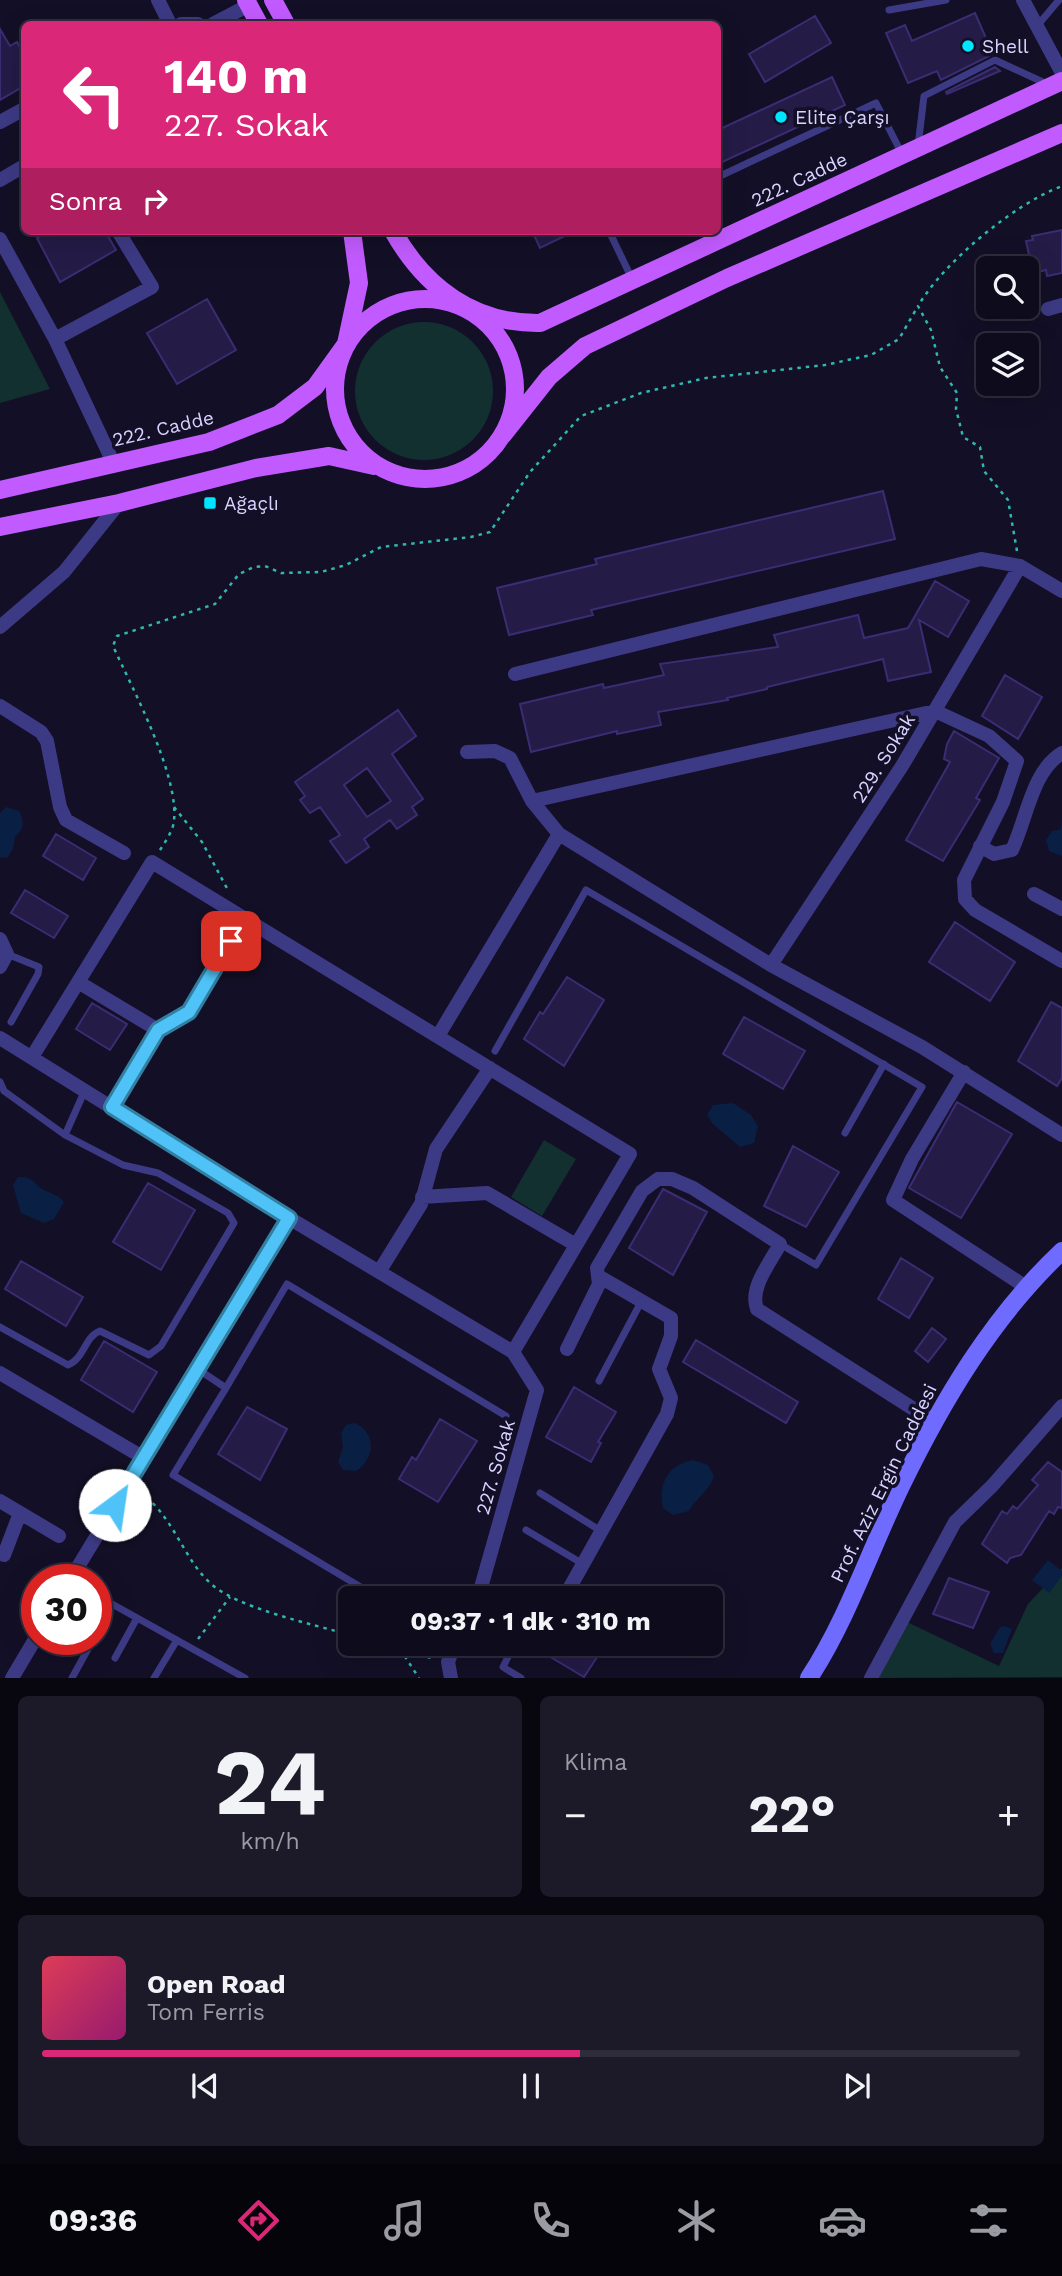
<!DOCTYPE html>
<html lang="tr">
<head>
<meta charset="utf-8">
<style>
	:root { --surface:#0e0b1c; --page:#1c1929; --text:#f1f3f6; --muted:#9b9ba3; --line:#2e2b3b; --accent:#db2777 }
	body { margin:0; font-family:"Work Sans",sans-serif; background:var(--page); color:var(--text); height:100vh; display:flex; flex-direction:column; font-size:26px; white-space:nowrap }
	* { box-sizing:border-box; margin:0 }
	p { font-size:23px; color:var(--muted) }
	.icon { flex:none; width:38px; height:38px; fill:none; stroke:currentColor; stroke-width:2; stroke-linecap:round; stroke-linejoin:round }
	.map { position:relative; height:1678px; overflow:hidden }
	.sheet { display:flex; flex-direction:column; gap:18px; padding:18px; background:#08060f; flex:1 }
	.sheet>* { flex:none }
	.top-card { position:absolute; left:21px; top:21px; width:700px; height:214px; border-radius:10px; box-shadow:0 7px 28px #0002,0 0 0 2px var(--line); background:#db2777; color:#fff; overflow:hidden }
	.buttons { position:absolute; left:976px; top:256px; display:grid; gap:14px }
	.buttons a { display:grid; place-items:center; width:63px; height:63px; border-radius:10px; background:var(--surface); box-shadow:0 7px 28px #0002,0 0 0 2px var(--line); font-size:35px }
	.speed { position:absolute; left:21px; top:1564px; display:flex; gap:14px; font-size:35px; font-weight:700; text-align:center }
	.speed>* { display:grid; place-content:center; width:91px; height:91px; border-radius:50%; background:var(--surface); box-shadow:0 7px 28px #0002,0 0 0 2px var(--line); line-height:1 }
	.speed .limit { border:10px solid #d22; background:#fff; color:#111 }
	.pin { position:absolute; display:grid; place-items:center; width:60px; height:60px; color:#fff; margin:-30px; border-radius:14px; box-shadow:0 4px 10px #0006 }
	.me { position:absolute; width:77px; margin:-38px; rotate:31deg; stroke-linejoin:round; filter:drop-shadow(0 0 5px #0008) }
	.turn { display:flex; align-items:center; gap:24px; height:147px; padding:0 28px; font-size:32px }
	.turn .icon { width:91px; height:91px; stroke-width:2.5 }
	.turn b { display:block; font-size:49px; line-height:60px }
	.then { display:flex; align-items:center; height:66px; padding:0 28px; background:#0003; gap:14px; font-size:26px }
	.big { font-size:52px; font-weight:700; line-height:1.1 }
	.sheet .tile { flex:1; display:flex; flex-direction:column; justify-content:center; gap:10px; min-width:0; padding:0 24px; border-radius:10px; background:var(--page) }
	.sheet .dial { align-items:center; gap:0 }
	.dial b { font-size:91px; line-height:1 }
	.song { display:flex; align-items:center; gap:21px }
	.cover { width:84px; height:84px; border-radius:10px; background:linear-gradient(135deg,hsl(350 70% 55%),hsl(320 70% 35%)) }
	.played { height:7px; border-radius:4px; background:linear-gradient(90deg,var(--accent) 55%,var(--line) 55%) }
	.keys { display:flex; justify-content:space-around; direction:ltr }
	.heat { display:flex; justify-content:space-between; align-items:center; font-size:38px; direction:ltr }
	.sheet .tiles { flex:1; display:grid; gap:18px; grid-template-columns:1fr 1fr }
	.tile:last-child { grid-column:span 2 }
	.trip { position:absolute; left:338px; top:1586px; width:385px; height:70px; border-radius:10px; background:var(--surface); box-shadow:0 7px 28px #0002,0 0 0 2px var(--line); font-weight:700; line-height:70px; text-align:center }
	.tab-bar { display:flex; height:112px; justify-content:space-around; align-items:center; background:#06040b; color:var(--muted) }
	.tab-bar .icon { width:49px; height:49px }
	.tab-bar .on { color:var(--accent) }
	.tab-bar b { font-size:32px; color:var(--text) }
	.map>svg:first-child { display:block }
	.green { fill:#12302f }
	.water { fill:#0a1f44 }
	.building { fill:#241b47; stroke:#3b2d73; stroke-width:2; fill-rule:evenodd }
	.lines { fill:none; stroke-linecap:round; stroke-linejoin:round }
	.path { stroke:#2fb8b0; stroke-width:2.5; stroke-dasharray:3.5 5; stroke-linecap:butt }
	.lane { stroke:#3d3a85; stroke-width:7 }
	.street { stroke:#3d3a85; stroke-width:14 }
	.secondary { stroke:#6f6bff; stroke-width:18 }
	.primary { stroke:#c25bff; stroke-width:18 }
	.route-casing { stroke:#337fa1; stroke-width:18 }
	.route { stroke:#4fc3f7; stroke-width:12 }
	.poi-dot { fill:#00e5ff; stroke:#130f26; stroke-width:2.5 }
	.labels { text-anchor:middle; stroke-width:7; stroke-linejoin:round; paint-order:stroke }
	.poi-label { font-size:19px; fill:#d9d4ff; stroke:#130f26; text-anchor:start }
	.street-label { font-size:19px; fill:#d9d4ff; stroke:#130f26 }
</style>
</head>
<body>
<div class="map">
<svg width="1062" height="1678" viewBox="0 0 1062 1678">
	<rect width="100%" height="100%" fill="#130f26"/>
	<path class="green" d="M 0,292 L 50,389 L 0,403 Z
		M355 391a69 69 0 1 1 138 0a69 69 0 1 1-138 0Z
		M 544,1140 L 576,1159 L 542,1216 L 511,1197 Z
		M 1062,1568 L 1062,1677 L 879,1678 L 907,1622 L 999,1666 L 1028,1604 Z"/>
	<path class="water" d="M 6,807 L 19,811 C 25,822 24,828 15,837 L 13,849 L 7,858 L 0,857 L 0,813 Z
		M 1062,816 L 1062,856 L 1049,851 L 1046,840 L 1052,831 L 1061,829 Z
		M 733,1103 L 751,1115 L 758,1126 L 754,1143 L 740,1147 L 713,1124 L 707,1115 L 713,1105 Z
		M 18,1177 C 33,1176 34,1184 44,1190 C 54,1195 57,1194 64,1202 L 54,1219 L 44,1223 L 21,1213 L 13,1185 Z
		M 355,1423 C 377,1434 375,1458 356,1471 L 343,1470 L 338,1462 L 343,1447 L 341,1433 L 346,1425 Z
		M 693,1460 L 708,1465 L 714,1476 C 710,1490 696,1498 689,1511 L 673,1515 L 663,1508 C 658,1483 668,1465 693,1460 Z
		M 1048,1560 L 1062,1571 L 1062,1576 L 1049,1593 L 1032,1580 Z
		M 1005,1626 L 1012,1629 L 1003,1653 L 994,1653 L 990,1644 L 1000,1627 Z"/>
	<path class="building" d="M 975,13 L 993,54 L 941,80 L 937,71 L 908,83 L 886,33 L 905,25 L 912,41 Z
		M 815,16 L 831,43 L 765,82 L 749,54 Z
		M 0,29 L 10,46 L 17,42 L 24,55 L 24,86 L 0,100 Z
		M 995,67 L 1000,71 L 947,94 L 946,92 Z
		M 832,77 L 845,105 L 718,164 L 718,130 Z
		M 1062,230 L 1062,273 L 1047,276 L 1046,270 L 1033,273 L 1026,241 L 1033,240 L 1032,236 Z
		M 48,231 L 105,231 L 116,250 L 60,282 L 37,238 Z
		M 532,231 L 575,231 L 540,248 Z
		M 207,299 L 236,350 L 177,384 L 147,333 Z
		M 883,491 L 895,539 L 591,610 L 593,615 L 509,635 L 497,588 L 597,564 L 595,559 Z
		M 935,581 L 969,601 L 948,637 L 919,620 L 931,672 L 888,681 L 883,659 L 767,687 L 767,689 L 727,698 L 728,700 L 658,712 L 661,725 L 617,734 L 617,731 L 531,752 L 520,704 L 603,684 L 604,688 L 664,675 L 660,664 L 778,647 L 774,635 L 858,615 L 864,638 L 908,628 Z
		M 1005,675 L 1042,697 L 1018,739 L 982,716 Z
		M 398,710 L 416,736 L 392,754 L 423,799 L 412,807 L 417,815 L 397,829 L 390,820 L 364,839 L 369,847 L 346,863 L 330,841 L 340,835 L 320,807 L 310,813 L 300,800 L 305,796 L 295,782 ZM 367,768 L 391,801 L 367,817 L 344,785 Z
		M 954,731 L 999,758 L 976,798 L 980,800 L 943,861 L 906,840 L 950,762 L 944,759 L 947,744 Z
		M 56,834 L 96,858 L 83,880 L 43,856 Z
		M 25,890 L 68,916 L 54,938 L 11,913 Z
		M 955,922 L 1015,962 L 990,1001 L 929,962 Z
		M 567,977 L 604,1000 L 564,1066 L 524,1039 L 540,1012 L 543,1014 Z
		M 1051,1002 L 1062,1008 L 1062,1078 L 1057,1086 L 1018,1061 Z
		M 92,1003 L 127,1024 L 110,1050 L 76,1029 Z
		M 744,1017 L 805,1051 L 783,1089 L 723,1054 Z
		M 957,1102 L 1012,1134 L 961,1218 L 909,1188 Z
		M 793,1146 L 839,1172 L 806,1227 L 764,1206 Z
		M 148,1183 L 195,1210 L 161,1270 L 113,1242 Z
		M 663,1189 L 707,1212 L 673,1275 L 629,1248 Z
		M 901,1258 L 933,1278 L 909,1318 L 878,1299 Z
		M 21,1261 L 83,1297 L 66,1326 L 5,1289 Z
		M 932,1328 L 946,1339 L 928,1362 L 915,1351 Z
		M 696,1340 L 798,1402 L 786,1423 L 683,1362 Z
		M 104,1341 L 157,1372 L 133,1412 L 81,1380 Z
		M 574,1387 L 616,1412 L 598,1442 L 601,1443 L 591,1462 L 546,1437 Z
		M 247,1407 L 287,1429 L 260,1480 L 218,1454 Z
		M 440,1419 L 477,1441 L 438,1502 L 399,1479 L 412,1457 L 416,1460 Z
		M 1048,1462 L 1062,1472 L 1062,1508 L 1058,1507 L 1054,1514 L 1049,1511 L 1021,1555 L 1010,1558 L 1007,1563 L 982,1544 L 1002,1511 L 1007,1514 L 1013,1506 L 1017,1509 L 1038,1485 L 1032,1480 Z
		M 949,1578 L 989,1592 L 973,1628 L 933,1614 Z
		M 527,1643 L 595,1643 L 603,1648 L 584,1677 Z"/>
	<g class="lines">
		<path class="path" d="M 1017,551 L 1008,500 L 984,471 L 980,447 L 963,437 L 956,409 L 957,393 L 940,367 L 931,330 L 918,306 C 944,262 1014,204 1062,186
			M 174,807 L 202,842 L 229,892
			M 160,850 C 165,842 173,831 174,821 C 179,775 133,690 113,646 L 117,636 L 215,604 L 239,574 L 254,567 L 265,566 L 281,573 L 321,572 L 346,565 L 381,547 L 471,537 L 490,532 L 530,472 L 581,416 L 641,393 L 706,378 L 825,365 L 871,355 L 899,339 L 918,306
			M 140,1492 C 174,1517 182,1556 209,1582 C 235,1608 313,1624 350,1635
			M 198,1639 L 230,1597
			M 378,1643 L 435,1659
			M 400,1649 L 419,1678"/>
		<path class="lane" d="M 889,10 L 946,0
			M 1037,26 L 1059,0
			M 918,146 L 924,96 L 995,60 L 1047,84
			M 718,177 L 876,103 L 902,154
			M 609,231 L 633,281
			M 7,954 L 39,967 L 38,974 L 11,1022
			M 495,1051 L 586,890 L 922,1087 L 816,1265 L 780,1244
			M 0,1082 L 4,1091 L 65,1135
			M 845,1133 L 884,1064
			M 0,1327 L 68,1365 C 84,1359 85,1336 100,1331 L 149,1355 L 161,1346 L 234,1223 L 228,1213 L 158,1173 L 123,1165 L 65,1135 L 85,1090
			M 199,1370 L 226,1388 L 287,1284 L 506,1416
			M 599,1381 L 641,1302
			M 226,1388 L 173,1475 L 379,1598
			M 540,1493 L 601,1531
			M 526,1530 L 583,1564
			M 96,1634 L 112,1604 L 245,1678
			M 515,1643 L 503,1667 L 521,1678
			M 115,1658 L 137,1618
			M 72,1678 L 93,1640
			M 154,1678 L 177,1640"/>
		<path class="street" d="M 158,0 L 170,24
			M 1023,0 L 1062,73
			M 181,24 L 198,24
			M 213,24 L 249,5
			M 0,122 L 24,109
			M 0,180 L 24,166
			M 0,239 L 55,339 L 113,462
			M 1048,309 L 1062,305
			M 55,339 L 152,287 L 118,231
			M 0,627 L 64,572 L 119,503
			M 515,674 L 981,559 L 1020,566 L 1062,591
			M 0,706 L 41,732 L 47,741 L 60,807 L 66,820 L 124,853
			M 467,752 L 495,751 L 510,758 L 532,801 L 559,834 L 771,965 L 922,1047 L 1062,1135
			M 532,801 L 935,711 L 989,736 L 1017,761 L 1003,802 L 964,880 L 965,899 L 975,910 L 1062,961
			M 980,846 L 994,854 L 1012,850 C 1027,818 1032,771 1062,753
			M 1034,894 L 1062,909
			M 0,939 L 7,954 L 0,967
			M 771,965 L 902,766 L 1020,566
			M 78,982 L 158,1030
			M 438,1036 L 559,834
			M 0,1038 L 289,1218 L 513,1352 L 537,1390 L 478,1598
			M 32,1057 L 152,862 L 630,1154 L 513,1352
			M 964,1072 L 912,1159 L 893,1200 L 1026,1287
			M 112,1107 L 158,1030 L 189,1012 L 244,918
			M 422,1197 L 487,1193 L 576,1245
			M 379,1272 L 421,1204 L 436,1149 L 490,1068
			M 567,1349 L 599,1284 L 597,1268 L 642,1191 L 658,1179 L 672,1179 L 693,1188 L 780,1244 C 770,1263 749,1288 757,1309 L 934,1422
			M 0,1373 L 144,1458
			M 0,1501 L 59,1536
			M 4,1555 L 20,1513
			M 70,1580 L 289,1218
			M 564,1598 L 667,1414 L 671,1398 L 659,1369 L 671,1336 L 671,1318 L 600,1277
			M 12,1678 L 37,1636
			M 451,1678 L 448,1662 L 455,1643
			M 871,1678 L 955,1522 L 992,1486 L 1062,1406"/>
		<path class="secondary" d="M 809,1678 C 848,1618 870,1550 901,1486 C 943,1400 992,1317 1062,1251"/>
		<path class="primary" d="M 246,0 L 259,24
			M 273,0 L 286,24
			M 393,231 C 425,288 474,324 540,323 L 1062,81
			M335 389a90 90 0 1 1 180 0a90 90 0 1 1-180 0Z
			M 503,435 L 549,377 L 585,346 L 727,278 L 1062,133
			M 0,490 L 209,442 L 278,415 L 315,387 L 346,344 L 359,283 L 352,231
			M 0,527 L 119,503 L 256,468 L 329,456 L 374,466"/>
	</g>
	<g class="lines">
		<g class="route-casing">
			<path id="route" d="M 115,1505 L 289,1218 L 112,1107 L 158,1030 L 189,1012 L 231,941"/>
		</g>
		<use href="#route" class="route"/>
	</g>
	<g class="poi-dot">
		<circle cx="968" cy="46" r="7"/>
		<circle cx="781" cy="117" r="7"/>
		<rect x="203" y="496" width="14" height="14" rx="3.5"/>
	</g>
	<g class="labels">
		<g class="poi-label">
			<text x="982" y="53">Shell</text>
			<text x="795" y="124">Elite Çarşı</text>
			<text x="224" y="510">Ağaçlı</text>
		</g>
		<g class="street-label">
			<text transform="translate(799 179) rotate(-25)" y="7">222. Cadde</text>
			<text transform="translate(163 428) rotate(-13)" y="7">222. Cadde</text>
			<text transform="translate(883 758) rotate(-58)" y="7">229. Sokak</text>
			<text transform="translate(495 1467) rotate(-74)" y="7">227. Sokak</text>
			<text transform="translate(883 1483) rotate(-64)" y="7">Prof. Aziz Ergin Caddesi</text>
		</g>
	</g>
</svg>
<div class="buttons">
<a><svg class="icon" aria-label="search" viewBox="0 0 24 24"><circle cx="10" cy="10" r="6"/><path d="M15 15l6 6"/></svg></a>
<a><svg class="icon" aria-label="layers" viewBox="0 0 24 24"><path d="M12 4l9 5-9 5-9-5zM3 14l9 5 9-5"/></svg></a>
</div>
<div class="speed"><div class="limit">30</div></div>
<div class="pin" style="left:231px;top:941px;background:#d93025"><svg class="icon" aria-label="arrive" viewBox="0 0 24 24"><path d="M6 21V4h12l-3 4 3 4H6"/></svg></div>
<svg class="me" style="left:115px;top:1505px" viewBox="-20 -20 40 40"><circle r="19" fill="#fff"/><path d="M0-13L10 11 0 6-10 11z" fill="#4fc3f7"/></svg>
<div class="trip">09:37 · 1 dk · 310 m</div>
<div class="top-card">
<div class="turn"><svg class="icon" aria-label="left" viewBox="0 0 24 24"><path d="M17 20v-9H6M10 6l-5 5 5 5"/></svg><div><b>140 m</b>227. Sokak</div></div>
<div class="then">Sonra<svg class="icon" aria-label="right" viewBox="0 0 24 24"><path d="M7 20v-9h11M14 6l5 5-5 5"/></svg></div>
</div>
</div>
<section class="sheet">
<div class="tiles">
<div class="tile dial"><b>24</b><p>km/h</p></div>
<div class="tile"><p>Klima</p>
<div class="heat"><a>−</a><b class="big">22°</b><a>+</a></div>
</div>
<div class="tile">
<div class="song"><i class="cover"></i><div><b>Open Road</b><p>Tom Ferris</p></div></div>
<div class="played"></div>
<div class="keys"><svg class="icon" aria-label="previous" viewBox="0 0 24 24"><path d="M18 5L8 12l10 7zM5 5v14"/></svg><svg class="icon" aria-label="pause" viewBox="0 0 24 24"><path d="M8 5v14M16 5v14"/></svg><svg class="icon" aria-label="next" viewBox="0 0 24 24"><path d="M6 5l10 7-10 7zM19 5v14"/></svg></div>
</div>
</div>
</section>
<nav class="tab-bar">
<b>09:36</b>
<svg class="icon on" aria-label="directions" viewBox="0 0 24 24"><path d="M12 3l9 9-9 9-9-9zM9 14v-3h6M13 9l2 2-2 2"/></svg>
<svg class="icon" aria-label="music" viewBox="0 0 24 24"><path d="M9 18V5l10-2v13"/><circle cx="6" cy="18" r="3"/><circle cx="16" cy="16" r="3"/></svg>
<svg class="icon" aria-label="phone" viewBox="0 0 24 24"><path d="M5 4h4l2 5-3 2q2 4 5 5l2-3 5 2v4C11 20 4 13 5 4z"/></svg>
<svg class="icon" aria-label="climate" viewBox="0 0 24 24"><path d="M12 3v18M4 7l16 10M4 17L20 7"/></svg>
<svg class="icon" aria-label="car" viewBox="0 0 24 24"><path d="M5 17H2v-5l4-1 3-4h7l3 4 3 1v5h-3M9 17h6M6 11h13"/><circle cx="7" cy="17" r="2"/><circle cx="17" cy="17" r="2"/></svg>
<svg class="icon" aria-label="filters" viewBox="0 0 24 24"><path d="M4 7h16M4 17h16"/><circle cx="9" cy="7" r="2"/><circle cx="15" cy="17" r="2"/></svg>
</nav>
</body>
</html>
